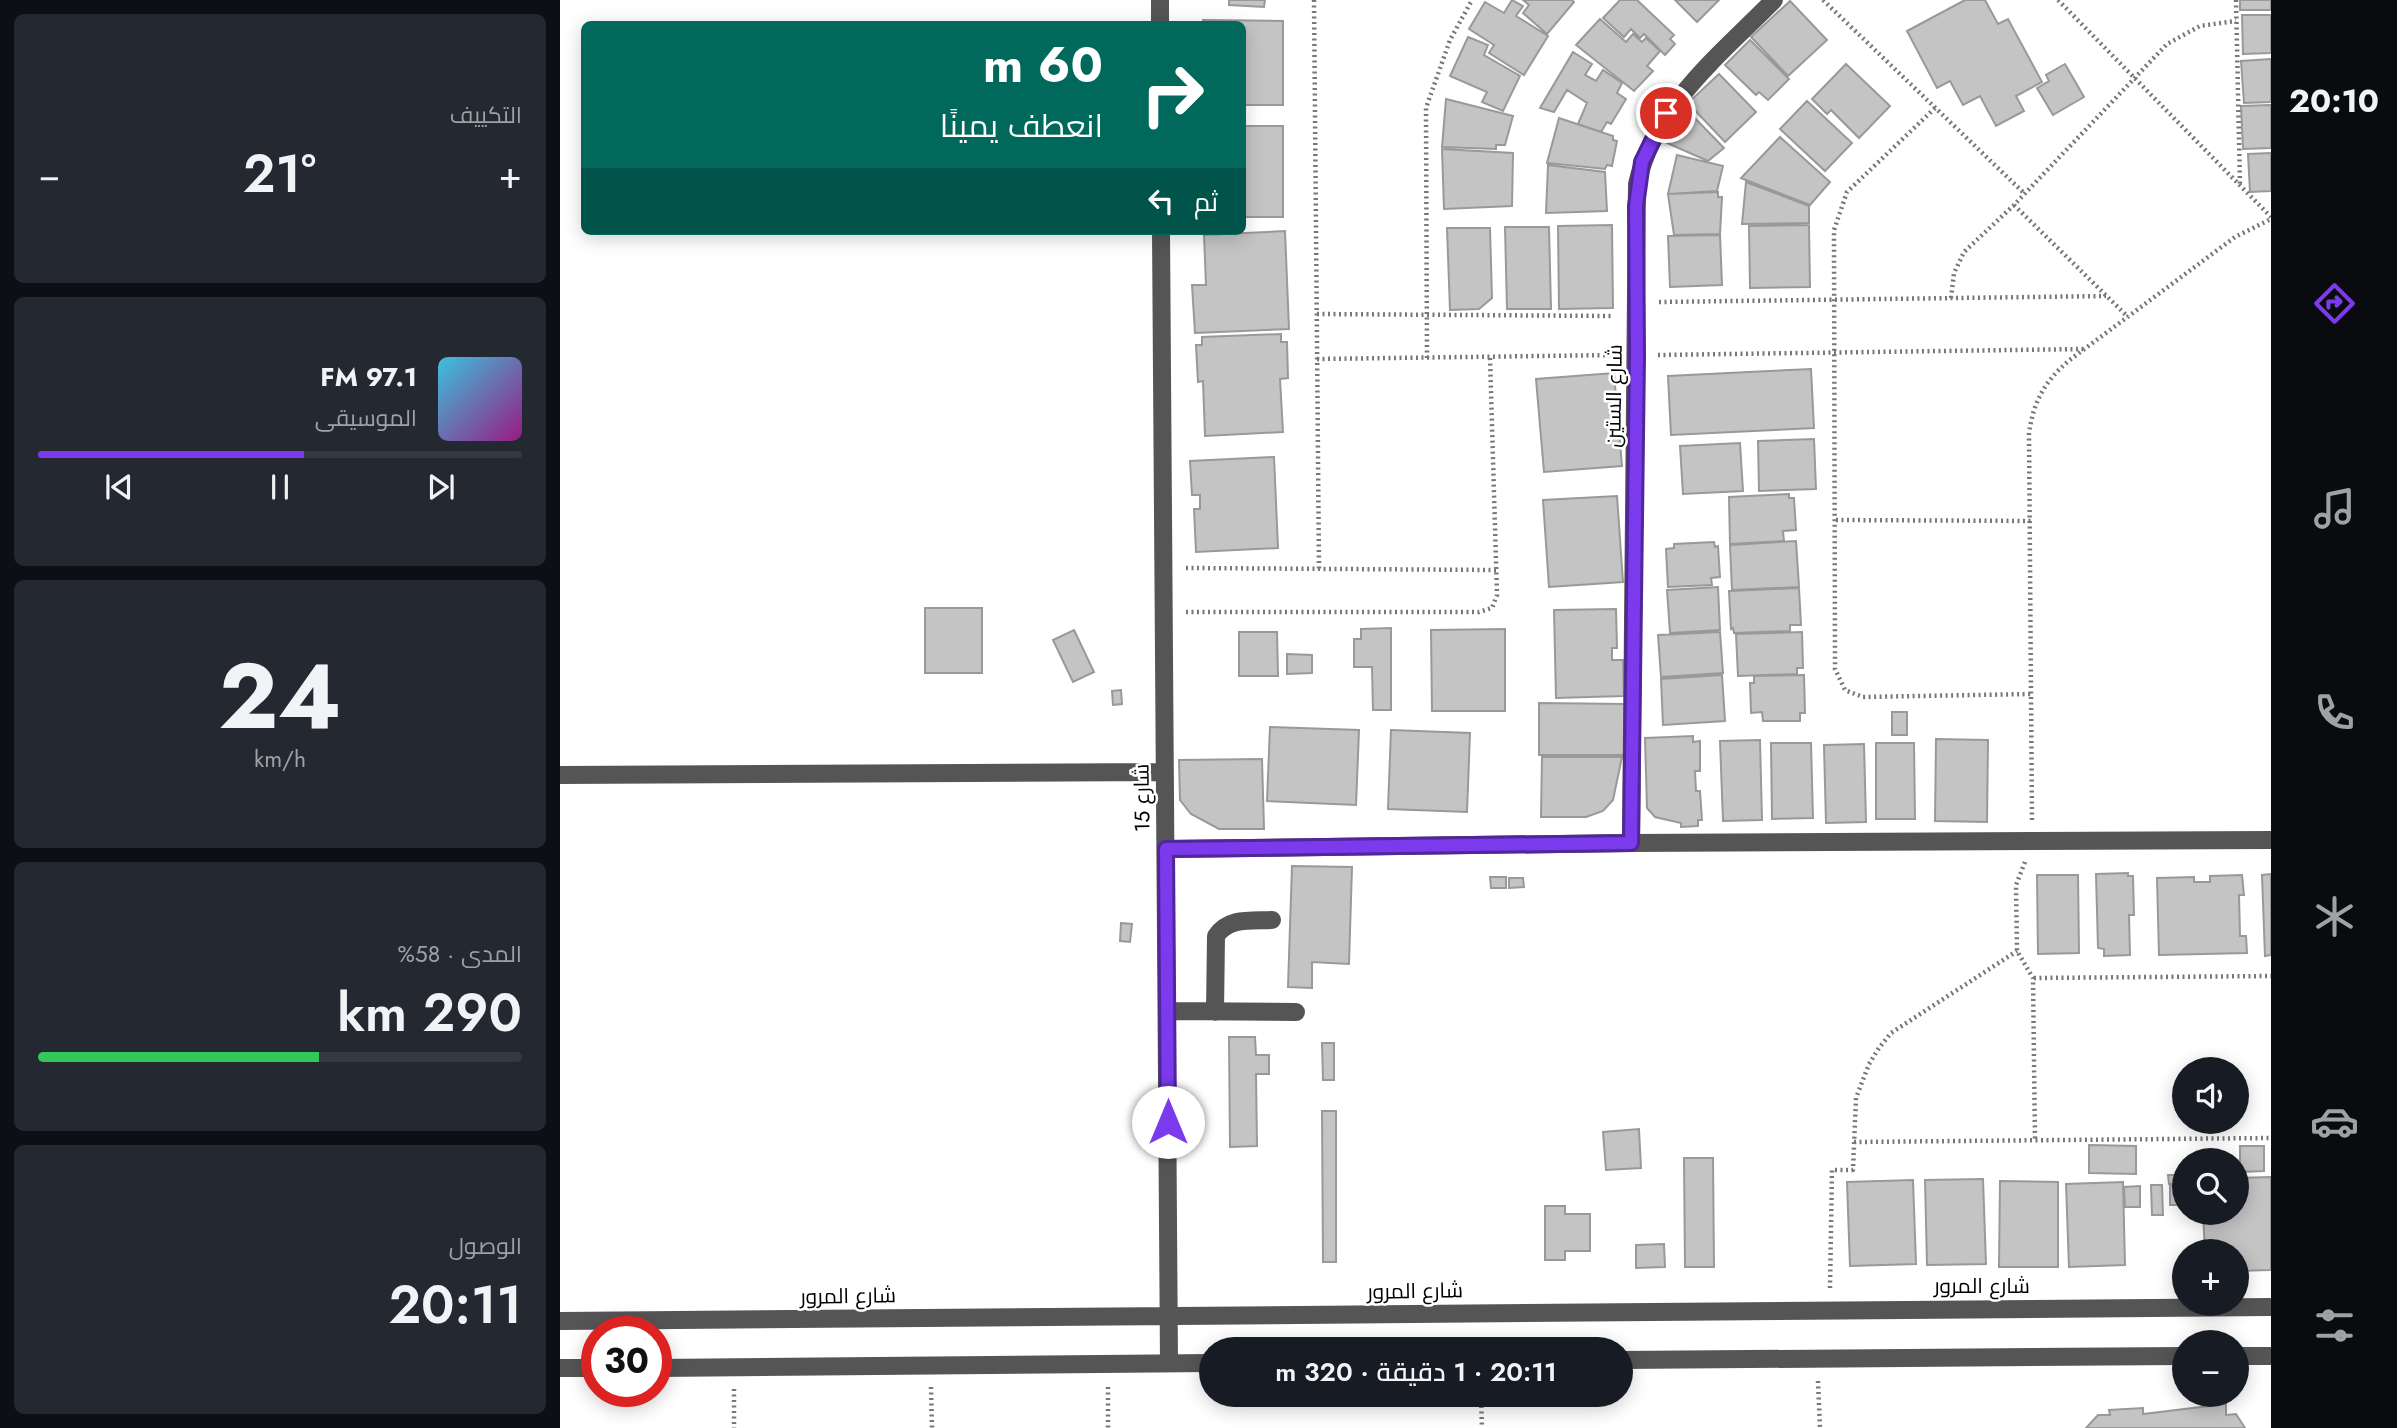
<!DOCTYPE html>
<html lang="ar">
<head>
<meta charset="utf-8">
<style>
	:root { --surface:#171b24; --page:#242831; --text:#f1f3f6; --muted:#9ea1a6; --line:#363941; --accent:#7c3aed }
	body { margin:0; font-family:Jost,Cairo,sans-serif; background:var(--page); color:var(--text); direction:rtl; height:100vh; display:flex; flex-direction:column; font-size:26px; white-space:nowrap }
	* { box-sizing:border-box; margin:0 }
	p { font-size:23px; color:var(--muted) }
	.icon { flex:none; width:38px; height:38px; fill:none; stroke:currentColor; stroke-width:2; stroke-linecap:round; stroke-linejoin:round }
	.map { position:relative; flex:1; overflow:hidden; direction:ltr }
	.details { display:flex; flex-direction:column; gap:14px; padding:14px; background:#0d0f14; width:560px }
	.details>* { flex:none }
	.banner { position:absolute; left:21px; top:21px; width:665px; height:214px; border-radius:10px; box-shadow:0 4px 18px #0003; direction:rtl; background:#00695c; color:#fff; overflow:hidden }
	.controls { position:absolute; left:1612px; top:1057px; display:grid; gap:14px }
	.controls a { display:grid; place-items:center; width:77px; height:77px; border-radius:50%; background:var(--surface); box-shadow:0 4px 18px #0003; font-size:35px }
	.speed { position:absolute; left:21px; top:1316px; display:flex; gap:14px; font-size:35px; font-weight:700; text-align:center }
	.speed>* { display:grid; place-content:center; width:91px; height:91px; border-radius:50%; background:var(--surface); box-shadow:0 4px 18px #0003; line-height:1 }
	.speed .limit { border:10px solid #d22; background:#fff; color:#111 }
	.pin { position:absolute; display:grid; place-items:center; width:60px; height:60px; color:#fff; margin:-30px; border:4px solid #fff; border-radius:50%; box-shadow:0 2px 7px #0007 }
	.me { position:absolute; width:77px; margin:-38px; rotate:0deg; stroke-linejoin:round; filter:drop-shadow(0 0 5px #0008) }
	.turn { display:flex; align-items:center; gap:24px; height:147px; padding:0 28px; font-size:32px }
	.turn .icon { width:91px; height:91px; stroke-width:2.5 }
	.turn b { display:block; font-size:49px; line-height:60px }
	.then { display:flex; align-items:center; height:66px; padding:0 28px; background:#0003; gap:14px; font-size:26px }
	.big { font-size:52px; font-weight:600; line-height:1.1 }
	.details .tile { flex:1; display:flex; flex-direction:column; justify-content:center; gap:10px; min-width:0; padding:0 24px; border-radius:10px; background:var(--page) }
	.details .dial { align-items:center; gap:0 }
	.dial b { font-size:91px; line-height:1 }
	.song { display:flex; align-items:center; gap:21px }
	.cover { width:84px; height:84px; border-radius:10px; background:linear-gradient(135deg,hsl(190 70% 55%),hsl(310 70% 35%)) }
	.played { height:7px; border-radius:4px; background:linear-gradient(90deg,var(--accent) 55%,var(--line) 55%) }
	.keys { display:flex; justify-content:space-around; direction:ltr }
	.heat { display:flex; justify-content:space-between; align-items:center; font-size:38px; direction:ltr }
	.charge { height:10px; border-radius:5px; background:linear-gradient(90deg,#34c759 58%,var(--line) 0) }
	.trip { position:absolute; left:639px; top:1337px; width:434px; height:70px; border-radius:35px; background:var(--surface); box-shadow:0 4px 18px #0003; font-weight:600; line-height:70px; text-align:center; direction:rtl }
	main { display:flex; flex:1; min-height:0 }
	.menu { display:flex; flex-direction:column; width:126px; justify-content:space-around; align-items:center; background:#090b0e; color:var(--muted) }
	.menu .icon { width:49px; height:49px }
	.menu .current { color:var(--accent) }
	.menu b { font-size:32px; color:var(--text) }
	.map>svg:first-child { display:block }
	.building { fill:#c4c4c4; stroke:#999; stroke-width:2 }
	.lines { fill:none; stroke-linecap:round; stroke-linejoin:round }
	.path { stroke:#777; stroke-width:4.5; stroke-dasharray:2 3.5; stroke-linecap:butt }
	.minor { stroke:#555; stroke-width:18 }
	.route-casing { stroke:#51269a; stroke-width:18 }
	.route { stroke:#7c3aed; stroke-width:12 }
	.labels { text-anchor:middle; stroke-width:5; stroke-linejoin:round; paint-order:stroke }
	.street-label { font-size:21px; fill:#000; stroke:#fff }
</style>
</head>
<body>
<main>
<nav class="menu">
<b>20:10</b>
<svg class="icon current" aria-label="directions" viewBox="0 0 24 24"><path d="M12 3l9 9-9 9-9-9zM9 14v-3h6M13 9l2 2-2 2"/></svg>
<svg class="icon" aria-label="music" viewBox="0 0 24 24"><path d="M9 18V5l10-2v13"/><circle cx="6" cy="18" r="3"/><circle cx="16" cy="16" r="3"/></svg>
<svg class="icon" aria-label="phone" viewBox="0 0 24 24"><path d="M5 4h4l2 5-3 2q2 4 5 5l2-3 5 2v4C11 20 4 13 5 4z"/></svg>
<svg class="icon" aria-label="climate" viewBox="0 0 24 24"><path d="M12 3v18M4 7l16 10M4 17L20 7"/></svg>
<svg class="icon" aria-label="car" viewBox="0 0 24 24"><path d="M5 17H2v-5l4-1 3-4h7l3 4 3 1v5h-3M9 17h6M6 11h13"/><circle cx="7" cy="17" r="2"/><circle cx="17" cy="17" r="2"/></svg>
<svg class="icon" aria-label="filters" viewBox="0 0 24 24"><path d="M4 7h16M4 17h16"/><circle cx="9" cy="7" r="2"/><circle cx="15" cy="17" r="2"/></svg>
</nav>
<div class="map">
<svg width="1711" height="1428" viewBox="0 0 1711 1428">
	<rect width="100%" height="100%" fill="#fff"/>
	<path class="building" d="M 669,0 L 705,0 L 704,7 L 669,5 Z
		M 952,0 L 963,6 L 956,16 L 988,36 L 964,75 L 929,53 L 934,45 L 909,29 L 925,2 L 944,13 Z
		M 963,0 L 1012,0 L 1014,2 L 987,34 L 963,13 L 969,5 Z
		M 1060,0 L 1077,0 L 1114,35 L 1110,39 L 1115,44 L 1105,55 L 1084,34 L 1080,38 L 1071,29 L 1064,37 L 1043,18 Z
		M 1115,0 L 1159,0 L 1137,22 Z
		M 1405,0 L 1425,0 L 1438,24 L 1448,19 L 1482,82 L 1456,96 L 1464,111 L 1436,126 L 1420,96 L 1403,105 L 1390,81 L 1377,88 L 1347,31 Z
		M 1680,0 L 1711,0 L 1711,10 L 1680,10 Z
		M 1230,1 L 1267,40 L 1228,76 L 1191,37 Z
		M 1682,15 L 1711,15 L 1711,53 L 1683,54 Z
		M 1040,19 L 1066,42 L 1073,34 L 1082,42 L 1086,38 L 1100,51 L 1087,66 L 1093,71 L 1074,91 L 1016,45 Z
		M 643,20 L 723,21 L 723,105 L 682,105 L 682,24 L 643,24 Z
		M 908,37 L 928,45 L 924,55 L 960,76 L 943,111 L 922,102 L 927,92 L 890,76 Z
		M 1190,40 L 1229,79 L 1208,100 L 1199,92 L 1196,95 L 1165,65 Z
		M 1013,52 L 1032,64 L 1025,75 L 1036,81 L 1043,70 L 1062,83 L 1057,93 L 1066,99 L 1051,124 L 1047,122 L 1041,132 L 1018,124 L 1027,103 L 1007,90 L 994,112 L 980,108 Z
		M 1711,59 L 1711,102 L 1684,103 L 1681,61 Z
		M 1286,64 L 1330,106 L 1299,138 L 1271,110 L 1267,114 L 1252,99 Z
		M 1505,64 L 1524,97 L 1493,115 L 1477,88 L 1489,81 L 1486,75 Z
		M 1159,74 L 1196,112 L 1165,142 L 1128,103 Z
		M 886,99 L 953,116 L 945,145 L 936,145 L 936,149 L 882,147 Z
		M 1247,101 L 1292,143 L 1265,171 L 1220,129 Z
		M 1711,105 L 1711,148 L 1683,149 L 1681,106 Z
		M 1124,107 L 1164,148 L 1148,161 L 1107,143 Z
		M 999,118 L 1053,136 L 1053,140 L 1057,141 L 1052,166 L 1047,165 L 1045,169 L 987,163 Z
		M 682,126 L 723,126 L 723,217 L 682,217 Z
		M 1220,137 L 1270,182 L 1250,205 L 1181,178 Z
		M 882,149 L 953,153 L 952,206 L 884,209 Z
		M 1711,153 L 1711,191 L 1690,192 L 1688,154 Z
		M 1117,155 L 1163,166 L 1157,191 L 1108,194 Z
		M 988,165 L 1045,172 L 1047,211 L 986,213 Z
		M 1186,182 L 1249,206 L 1249,223 L 1182,224 Z
		M 1158,192 L 1158,197 L 1162,197 L 1160,234 L 1114,235 L 1108,194 Z
		M 1052,225 L 1053,308 L 999,309 L 998,226 Z
		M 1249,225 L 1250,287 L 1190,288 L 1189,226 Z
		M 945,227 L 989,227 L 991,309 L 947,309 Z
		M 887,228 L 930,228 L 932,298 L 919,309 L 890,310 Z
		M 725,231 L 729,329 L 635,333 L 632,285 L 646,285 L 644,235 Z
		M 1160,235 L 1162,285 L 1110,287 L 1108,236 Z
		M 721,334 L 721,342 L 727,342 L 728,378 L 720,379 L 723,432 L 645,436 L 643,381 L 638,382 L 636,345 L 642,345 L 642,337 Z
		M 1251,369 L 1254,428 L 1111,435 L 1108,376 Z
		M 1054,373 L 1062,466 L 984,472 L 976,379 Z
		M 1254,439 L 1256,489 L 1199,491 L 1198,441 Z
		M 1180,443 L 1183,491 L 1123,494 L 1120,446 Z
		M 714,457 L 718,548 L 636,552 L 634,509 L 640,509 L 640,495 L 632,495 L 630,461 Z
		M 1229,494 L 1229,498 L 1234,498 L 1236,530 L 1223,531 L 1224,541 L 1170,544 L 1169,497 Z
		M 1057,496 L 1063,582 L 989,587 L 983,500 Z
		M 1236,541 L 1239,587 L 1172,590 L 1170,545 Z
		M 1154,542 L 1155,547 L 1158,546 L 1160,577 L 1151,578 L 1152,585 L 1108,587 L 1106,549 L 1114,548 L 1114,544 Z
		M 1158,587 L 1160,630 L 1110,633 L 1107,590 Z
		M 1239,588 L 1241,625 L 1230,625 L 1230,631 L 1174,633 L 1173,628 L 1171,629 L 1169,591 Z
		M 365,608 L 422,608 L 422,673 L 365,673 Z
		M 1056,609 L 1057,648 L 1052,648 L 1052,660 L 1063,660 L 1064,696 L 996,698 L 994,610 Z
		M 831,628 L 831,710 L 813,710 L 812,667 L 794,667 L 794,639 L 801,639 L 801,629 Z
		M 945,629 L 945,711 L 872,711 L 871,630 Z
		M 514,630 L 534,672 L 513,682 L 493,640 Z
		M 679,632 L 717,632 L 718,676 L 679,676 Z
		M 1160,632 L 1163,673 L 1101,677 L 1098,635 Z
		M 1242,632 L 1243,668 L 1237,668 L 1237,674 L 1178,676 L 1176,634 Z
		M 727,654 L 752,655 L 752,673 L 727,674 Z
		M 1162,675 L 1165,721 L 1103,725 L 1101,679 Z
		M 1244,675 L 1245,713 L 1240,713 L 1240,721 L 1203,721 L 1202,712 L 1191,713 L 1190,683 L 1194,683 L 1194,676 Z
		M 561,690 L 562,704 L 553,705 L 552,691 Z
		M 979,703 L 1065,704 L 1065,755 L 979,755 Z
		M 1332,712 L 1347,712 L 1347,735 L 1332,735 Z
		M 710,727 L 799,730 L 796,805 L 707,801 Z
		M 831,730 L 910,733 L 907,812 L 828,809 Z
		M 1133,736 L 1133,742 L 1140,741 L 1140,771 L 1135,771 L 1136,791 L 1140,791 L 1142,820 L 1138,820 L 1138,826 L 1121,827 L 1121,823 L 1095,817 L 1087,808 L 1085,738 Z
		M 1376,739 L 1428,740 L 1427,822 L 1375,821 Z
		M 1200,740 L 1202,820 L 1163,821 L 1160,741 Z
		M 1211,743 L 1251,743 L 1253,818 L 1212,819 Z
		M 1316,743 L 1354,743 L 1355,819 L 1316,819 Z
		M 1304,744 L 1306,822 L 1266,823 L 1264,745 Z
		M 982,757 L 1062,757 L 1053,800 L 1043,811 L 1026,817 L 981,817 Z
		M 702,759 L 704,829 L 659,829 L 631,814 L 620,800 L 619,760 Z
		M 732,866 L 792,867 L 789,964 L 752,962 L 752,988 L 728,987 Z
		M 1568,873 L 1568,876 L 1573,876 L 1574,915 L 1569,915 L 1570,955 L 1544,956 L 1544,949 L 1538,948 L 1536,874 Z
		M 1711,874 L 1711,955 L 1705,956 L 1702,875 Z
		M 1477,875 L 1518,875 L 1519,953 L 1478,954 Z
		M 1682,875 L 1684,895 L 1679,895 L 1680,936 L 1686,936 L 1687,953 L 1599,955 L 1597,878 L 1634,877 L 1634,882 L 1650,882 L 1650,876 Z
		M 930,877 L 946,877 L 946,888 L 931,888 Z
		M 949,878 L 963,878 L 964,887 L 949,888 Z
		M 561,923 L 572,924 L 570,942 L 560,941 Z
		M 669,1037 L 695,1037 L 696,1055 L 709,1055 L 709,1074 L 696,1074 L 697,1146 L 670,1147 Z
		M 762,1043 L 774,1043 L 774,1080 L 763,1080 Z
		M 762,1111 L 776,1111 L 776,1262 L 763,1262 Z
		M 1079,1129 L 1081,1168 L 1046,1170 L 1043,1132 Z
		M 1529,1145 L 1576,1146 L 1576,1174 L 1529,1173 Z
		M 1680,1146 L 1704,1146 L 1704,1171 L 1680,1172 Z
		M 1124,1158 L 1153,1158 L 1154,1267 L 1125,1267 Z
		M 1608,1175 L 1618,1175 L 1619,1184 L 1609,1184 Z
		M 1711,1177 L 1711,1270 L 1676,1271 L 1676,1251 L 1645,1251 L 1643,1213 L 1676,1213 L 1676,1178 Z
		M 1423,1179 L 1426,1264 L 1367,1265 L 1365,1180 Z
		M 1353,1180 L 1356,1264 L 1290,1266 L 1287,1182 Z
		M 1440,1181 L 1498,1182 L 1498,1267 L 1439,1267 Z
		M 1563,1182 L 1565,1265 L 1509,1267 L 1506,1184 Z
		M 1624,1184 L 1624,1205 L 1610,1205 L 1610,1185 Z
		M 1591,1185 L 1602,1185 L 1603,1215 L 1592,1215 Z
		M 1580,1186 L 1580,1207 L 1565,1207 L 1564,1187 Z
		M 985,1206 L 1005,1206 L 1005,1214 L 1030,1214 L 1030,1251 L 1005,1251 L 1005,1260 L 985,1260 Z
		M 1104,1244 L 1105,1267 L 1076,1268 L 1076,1245 Z
		M 1666,1404 L 1666,1415 L 1676,1414 L 1685,1428 L 1526,1428 L 1538,1415 L 1550,1415 L 1549,1410 L 1583,1408 L 1583,1414 Z"/>
	<g class="lines">
		<path class="path" d="M 754,0 L 759,569
			M 1263,0 L 1465,194
			M 1498,0 L 1711,217
			M 1676,0 L 1680,185
			M 1375,108 L 1287,192 L 1274,230 L 1275,669 L 1285,690 L 1303,697 L 1471,694
			M 1454,205 L 1568,317
			M 1391,298 L 1394,273 L 1404,252 L 1454,205 L 1607,44 L 1640,26 L 1676,21
			M 1099,302 L 1546,296
			M 757,314 L 1052,316
			M 1098,355 L 1523,349
			M 867,358 L 866,108 L 890,40 L 912,0
			M 757,359 L 1054,355
			M 1276,520 L 1471,521
			M 626,568 L 936,570
			M 626,612 L 919,612 L 932,608 L 937,595 L 930,357
			M 1472,820 L 1469,434 C 1473,402 1485,380 1511,359 L 1675,237 L 1711,219
			M 1465,862 L 1456,885 L 1457,951 L 1473,978 L 1475,1141
			M 1474,978 L 1711,976
			M 1294,1142 L 1711,1138
			M 1270,1288 L 1272,1170 L 1293,1170 L 1296,1098 L 1309,1064 L 1319,1048 L 1331,1033 L 1457,951
			M 1258,1381 L 1260,1428
			M 371,1387 L 372,1428
			M 548,1387 L 548,1428
			M 174,1389 L 174,1428
			M 921,1395 L 922,1428"/>
		<path class="minor" d="M 600,0 L 600,24
			M 601,231 L 609,1363
			M 0,775 L 604,772
			M 1071,843 L 1077,184 C 1095,105 1160,55 1214,0
			M 606,849 L 1071,843 L 1711,840
			M 607,1011 L 736,1012
			M 655,1012 L 656,936 C 669,917 691,921 712,920
			M 0,1321 L 1711,1307
			M 1676,1356 L 1711,1356
			M 1060,1360 L 1624,1356
			M 0,1368 L 37,1368
			M 96,1368 L 651,1363"/>
	</g>
	<g class="lines">
		<g class="route-casing">
			<path id="route" d="M 608,1122 L 606,849 L 1071,843 L 1077,355 L 1076,206 L 1082,162 L 1106,113"/>
		</g>
		<use href="#route" class="route"/>
	</g>
	<g class="labels">
		<g class="street-label">
			<text transform="translate(1054 396) rotate(-89)" y="7">شارع الستين</text>
			<text transform="translate(582 798) rotate(-91)" y="7">شارع 15</text>
			<text x="1422" y="1293">شارع المرور</text>
			<text transform="translate(855 1291) rotate(-1)" y="7">شارع المرور</text>
			<text transform="translate(288 1296) rotate(-1)" y="7">شارع المرور</text>
		</g>
	</g>
</svg>
<div class="controls">
<a><svg class="icon" aria-label="sound" viewBox="0 0 24 24"><path d="M4 9h4l5-4v14l-5-4H4zM17 9q2 3 0 6"/></svg></a>
<a><svg class="icon" aria-label="search" viewBox="0 0 24 24"><circle cx="10" cy="10" r="6"/><path d="M15 15l6 6"/></svg></a>
<a>+</a>
<a>−</a>
</div>
<div class="speed"><div class="limit">30</div></div>
<div class="pin" style="left:1106px;top:113px;background:#d93025"><svg class="icon" aria-label="arrive" viewBox="0 0 24 24"><path d="M6 21V4h12l-3 4 3 4H6"/></svg></div>
<svg class="me" style="left:608px;top:1122px" viewBox="-20 -20 40 40"><circle r="19" fill="#fff"/><path d="M0-13L10 11 0 6-10 11z" fill="#7c3aed"/></svg>
<div class="trip">20:11 · 1 دقيقة · 320 m</div>
<div class="banner">
<div class="turn"><svg class="icon" aria-label="right" viewBox="0 0 24 24"><path d="M7 20v-9h11M14 6l5 5-5 5"/></svg><div><b>60 m</b>انعطف يمينًا</div></div>
<div class="then">ثم<svg class="icon" aria-label="left" viewBox="0 0 24 24"><path d="M17 20v-9H6M10 6l-5 5 5 5"/></svg></div>
</div>
</div>
<section class="details">
<div class="tile"><p>التكييف</p>
<div class="heat"><a>−</a><b class="big">21°</b><a>+</a></div>
</div>
<div class="tile">
<div class="song"><i class="cover"></i><div><b>97.1 FM</b><p>الموسيقى</p></div></div>
<div class="played"></div>
<div class="keys"><svg class="icon" aria-label="previous" viewBox="0 0 24 24"><path d="M18 5L8 12l10 7zM5 5v14"/></svg><svg class="icon" aria-label="pause" viewBox="0 0 24 24"><path d="M8 5v14M16 5v14"/></svg><svg class="icon" aria-label="next" viewBox="0 0 24 24"><path d="M6 5l10 7-10 7zM19 5v14"/></svg></div>
</div>
<div class="tile dial"><b>24</b><p>km/h</p></div>
<div class="tile"><p>المدى · 58%</p><b class="big">290 km</b><div class="charge"></div></div>
<div class="tile"><p>الوصول</p><b class="big">20:11</b></div>
</section>
</main>
</body>
</html>
